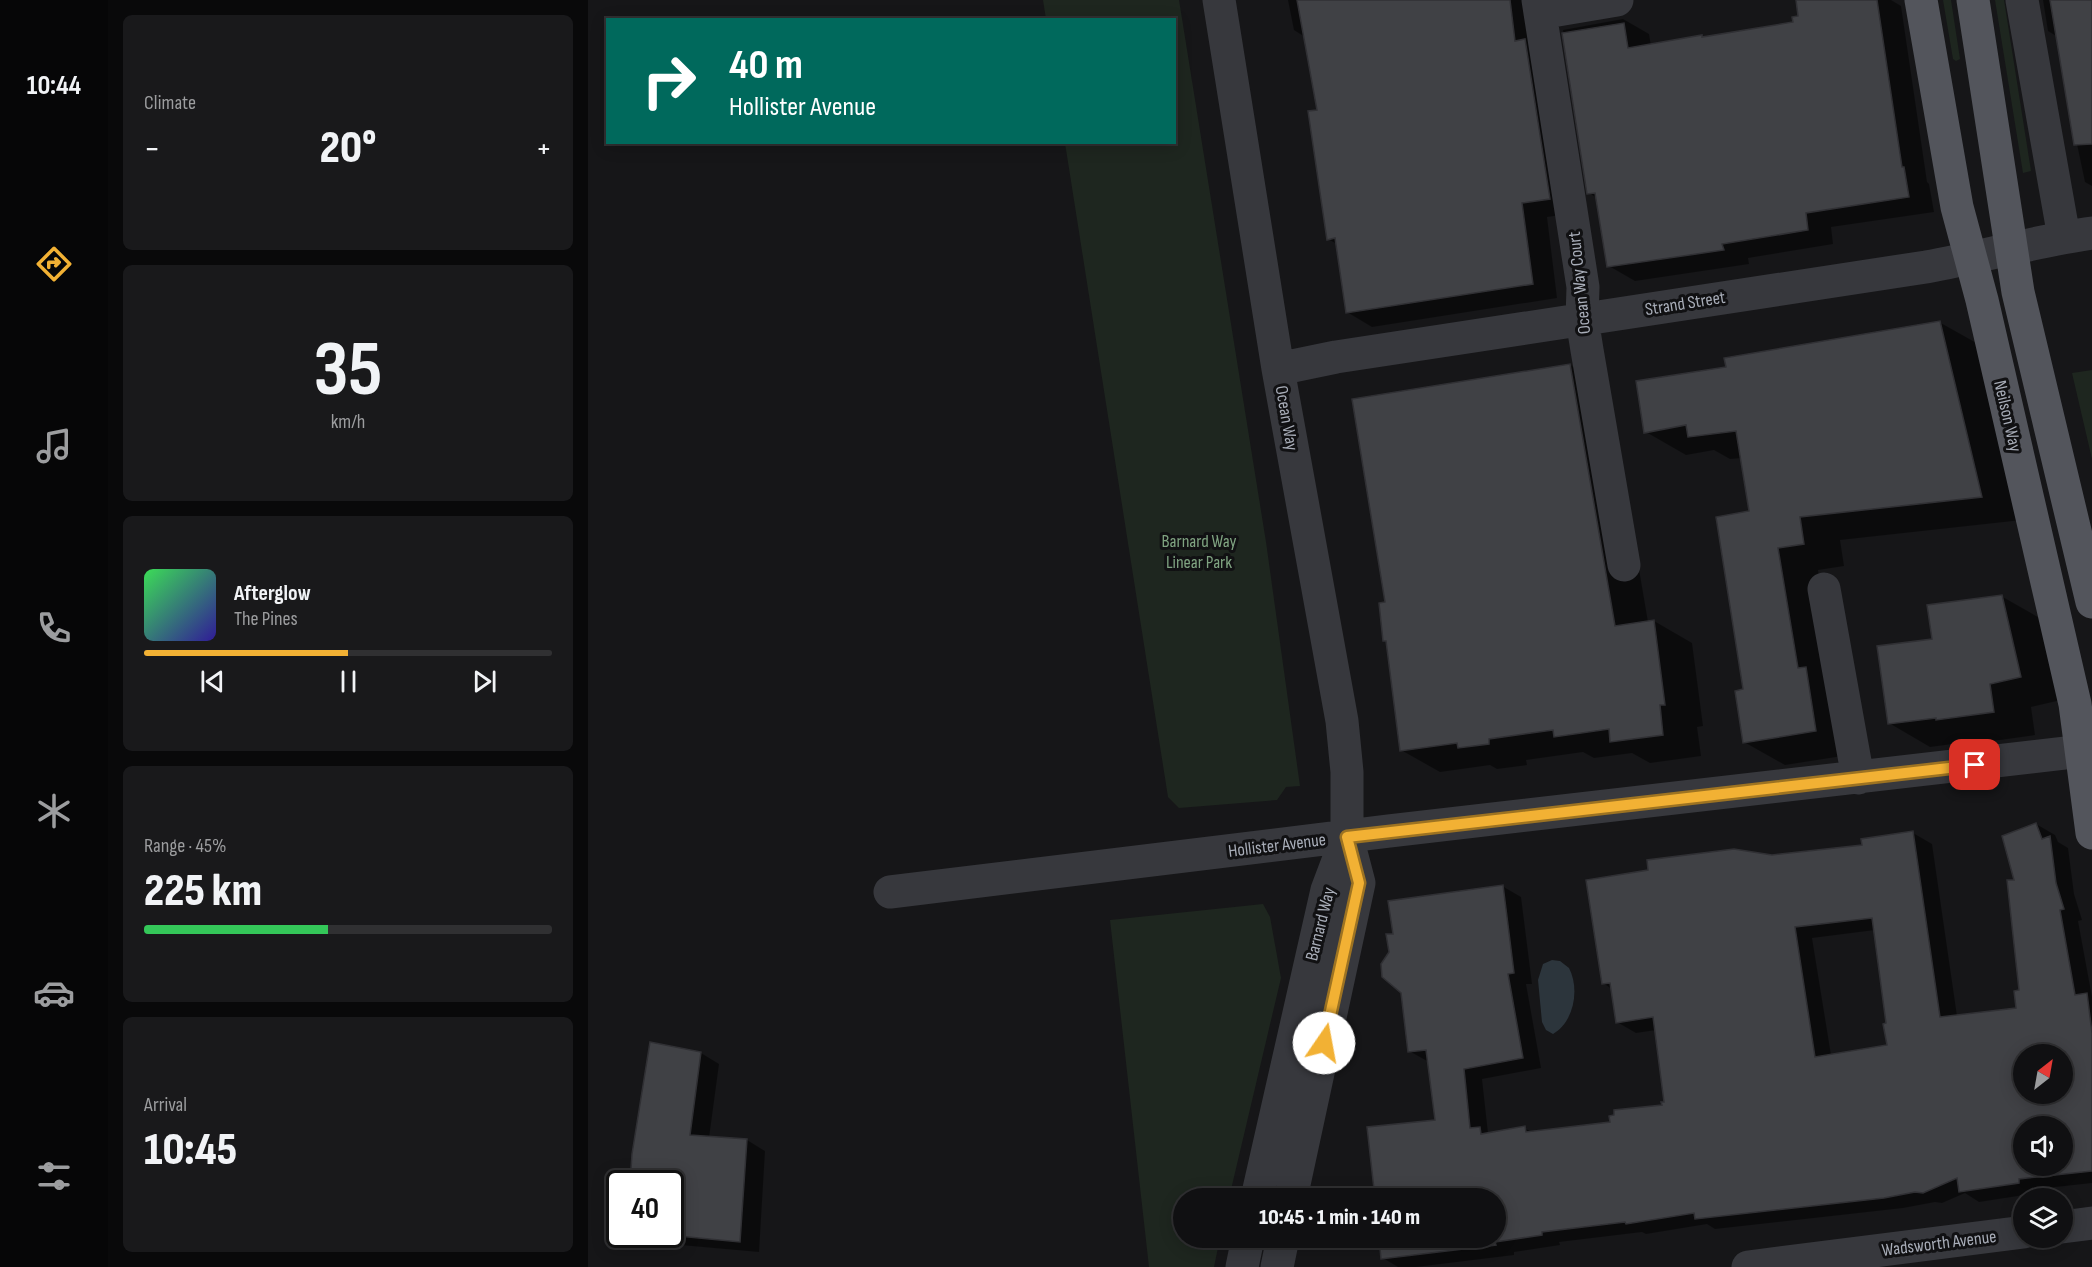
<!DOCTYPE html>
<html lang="en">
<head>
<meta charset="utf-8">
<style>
	:root { --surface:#101012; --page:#19191b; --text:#f1f3f6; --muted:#9c9d9f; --line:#303032; --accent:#f2b134 }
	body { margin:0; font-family:"Sofia Sans Condensed",sans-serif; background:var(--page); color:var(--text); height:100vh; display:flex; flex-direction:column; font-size:22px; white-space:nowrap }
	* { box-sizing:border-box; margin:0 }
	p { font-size:20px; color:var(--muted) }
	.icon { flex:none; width:33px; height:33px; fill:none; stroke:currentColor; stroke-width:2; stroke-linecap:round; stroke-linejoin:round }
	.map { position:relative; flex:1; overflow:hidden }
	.drawer { display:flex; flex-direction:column; gap:15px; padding:15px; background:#09090a; width:480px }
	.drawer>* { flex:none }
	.hud { position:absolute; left:18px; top:18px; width:570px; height:126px; border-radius:0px; box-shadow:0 3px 15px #0003,0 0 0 2px var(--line); background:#00695c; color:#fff; overflow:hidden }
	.needle { width:39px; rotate:31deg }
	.tools { position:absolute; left:1425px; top:1044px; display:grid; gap:12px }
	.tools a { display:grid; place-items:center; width:60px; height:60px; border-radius:50%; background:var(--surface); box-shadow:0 3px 15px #0003,0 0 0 2px var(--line); font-size:30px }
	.speed { position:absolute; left:18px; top:1170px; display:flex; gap:12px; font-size:30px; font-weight:700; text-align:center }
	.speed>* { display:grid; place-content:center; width:78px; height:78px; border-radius:50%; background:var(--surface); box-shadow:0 3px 15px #0003,0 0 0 2px var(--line); line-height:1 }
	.speed .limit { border:3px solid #111; border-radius:9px; background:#fff; color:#111 }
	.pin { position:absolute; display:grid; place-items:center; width:51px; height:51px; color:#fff; margin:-26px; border-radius:12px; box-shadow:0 3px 9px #0006 }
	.me { position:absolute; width:66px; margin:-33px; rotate:12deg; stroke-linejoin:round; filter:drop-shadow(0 0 4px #0008) }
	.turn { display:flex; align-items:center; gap:21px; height:126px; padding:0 24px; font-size:27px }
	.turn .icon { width:78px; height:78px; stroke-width:2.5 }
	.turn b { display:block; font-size:42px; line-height:51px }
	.big { font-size:45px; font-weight:800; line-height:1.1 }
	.drawer .widget { flex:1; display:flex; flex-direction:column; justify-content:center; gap:9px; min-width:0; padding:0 21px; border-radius:9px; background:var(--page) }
	.drawer .dial { align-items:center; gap:0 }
	.dial b { font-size:78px; line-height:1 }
	.song { display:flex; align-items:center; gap:18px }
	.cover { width:72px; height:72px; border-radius:9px; background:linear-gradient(135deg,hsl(130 70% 55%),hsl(250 70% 35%)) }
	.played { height:6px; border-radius:3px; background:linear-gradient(90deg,var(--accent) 50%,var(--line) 50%) }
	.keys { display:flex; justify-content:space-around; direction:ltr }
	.heat { display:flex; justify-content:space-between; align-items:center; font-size:33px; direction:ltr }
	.charge { height:9px; border-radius:4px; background:linear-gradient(90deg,#34c759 45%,var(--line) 0) }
	.trip { position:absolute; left:585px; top:1188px; width:333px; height:60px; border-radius:30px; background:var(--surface); box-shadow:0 3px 15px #0003,0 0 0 2px var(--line); font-weight:800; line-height:60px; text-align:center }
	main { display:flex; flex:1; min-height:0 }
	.dock { display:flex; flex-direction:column; width:108px; justify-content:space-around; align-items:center; background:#060607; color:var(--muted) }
	.dock .icon { width:42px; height:42px }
	.dock .current { color:var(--accent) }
	.dock b { font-size:27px; color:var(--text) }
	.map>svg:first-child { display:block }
	.green { fill:#1e261f }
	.water { fill:#2c353c }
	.shadow { fill:#0007; fill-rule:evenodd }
	.building { fill:#404145; stroke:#303034; stroke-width:1.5; fill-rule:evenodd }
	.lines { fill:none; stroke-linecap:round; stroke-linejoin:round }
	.minor { stroke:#37383d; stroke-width:33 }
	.major { stroke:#53555c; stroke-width:33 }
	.route-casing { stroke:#9d7322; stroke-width:15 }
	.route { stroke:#f2b134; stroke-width:10 }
	.labels { text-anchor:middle; stroke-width:6; stroke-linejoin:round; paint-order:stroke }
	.street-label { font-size:18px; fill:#a8adb8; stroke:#111113 }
	.park-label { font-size:18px; fill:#7fa381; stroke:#111113 }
</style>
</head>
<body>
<main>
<nav class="dock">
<b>10:44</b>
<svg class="icon current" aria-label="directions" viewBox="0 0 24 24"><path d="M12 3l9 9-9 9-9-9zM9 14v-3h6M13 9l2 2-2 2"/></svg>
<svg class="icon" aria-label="music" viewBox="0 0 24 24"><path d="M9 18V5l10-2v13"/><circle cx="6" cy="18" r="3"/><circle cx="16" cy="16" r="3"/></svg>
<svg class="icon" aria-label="phone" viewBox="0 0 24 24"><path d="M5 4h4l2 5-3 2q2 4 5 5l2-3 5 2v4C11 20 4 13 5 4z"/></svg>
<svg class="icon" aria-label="climate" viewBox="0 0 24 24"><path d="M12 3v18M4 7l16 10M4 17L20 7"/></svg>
<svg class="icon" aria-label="car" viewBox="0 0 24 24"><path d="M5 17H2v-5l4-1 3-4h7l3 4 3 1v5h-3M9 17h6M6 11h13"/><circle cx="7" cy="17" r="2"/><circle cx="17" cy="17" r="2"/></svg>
<svg class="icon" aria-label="filters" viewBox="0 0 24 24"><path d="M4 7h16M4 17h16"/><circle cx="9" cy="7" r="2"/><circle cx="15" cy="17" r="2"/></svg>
</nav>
<section class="drawer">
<div class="widget"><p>Climate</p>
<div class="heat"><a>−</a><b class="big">20°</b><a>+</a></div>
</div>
<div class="widget dial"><b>35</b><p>km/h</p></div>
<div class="widget">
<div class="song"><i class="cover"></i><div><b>Afterglow</b><p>The Pines</p></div></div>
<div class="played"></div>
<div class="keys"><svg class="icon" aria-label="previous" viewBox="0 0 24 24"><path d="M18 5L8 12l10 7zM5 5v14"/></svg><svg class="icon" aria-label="pause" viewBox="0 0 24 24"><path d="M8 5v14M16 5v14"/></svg><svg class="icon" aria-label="next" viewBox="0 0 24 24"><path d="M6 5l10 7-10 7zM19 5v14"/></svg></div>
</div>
<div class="widget"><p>Range · 45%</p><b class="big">225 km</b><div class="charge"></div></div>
<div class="widget"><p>Arrival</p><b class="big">10:45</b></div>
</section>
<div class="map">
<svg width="1504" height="1267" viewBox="0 0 1504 1267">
	<rect width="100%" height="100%" fill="#161618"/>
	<path class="green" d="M 455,0 L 591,0 L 678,542 L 712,786 L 698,787 L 689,800 L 591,808 L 580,797 L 477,143 L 586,142 L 586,20 L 458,19 Z
		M 1355,0 L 1363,0 L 1372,59 L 1368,61 L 1365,59 Z
		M 1407,0 L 1416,0 L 1443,171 L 1435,173 Z
		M 1504,370 L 1504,459 L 1484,373 Z
		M 675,904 L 682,917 L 693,978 L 641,1198 L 596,1198 L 596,1238 L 632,1238 L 626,1267 L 561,1267 L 522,920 Z"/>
	<path class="water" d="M 964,960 L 972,961 L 981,968 C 992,989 986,1022 965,1034 L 958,1030 L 954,1022 L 950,980 L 955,964 Z"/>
	<path class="shadow" d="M 700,0 L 964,0 L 987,213 L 959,217 L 969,298 L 784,327 L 759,312 L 749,244 L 740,239 L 731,111 L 717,37 L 706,30 Z
		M 1231,0 L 1303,0 L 1313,6 L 1339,182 L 1341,184 L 1346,212 L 1243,227 L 1245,244 L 1160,258 L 1161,264 L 1047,281 L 1021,266 L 1009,198 L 1001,193 L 975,30 L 1035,19 L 1061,34 L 1063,46 L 1206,23 Z
		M 1455,0 L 1504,0 L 1504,186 L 1497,182 L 1482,111 L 1470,37 L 1460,31 Z
		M 1351,322 L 1392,345 L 1434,520 L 1252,540 L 1256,566 L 1230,570 L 1249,687 L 1267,754 L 1197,765 L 1156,742 L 1162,512 L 1154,458 L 1142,459 L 1126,450 L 1098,455 L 1058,432 L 1139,369 Z
		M 982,365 L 1020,387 L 1060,622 L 1066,621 L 1104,643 L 1115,726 L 1109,727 L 1113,756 L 1062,763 L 1044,753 L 1006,758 L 995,752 L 938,760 L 939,765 L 909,769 L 902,765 L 852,772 L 813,750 L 800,642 L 796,640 L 798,604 Z
		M 1413,596 L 1455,620 L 1473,700 L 1443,707 L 1447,735 L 1391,743 L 1387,741 L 1342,747 L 1301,723 L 1345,640 Z
		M 1448,824 L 1467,835 L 1470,842 L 1480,848 L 1486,894 L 1494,920 L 1490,921 L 1504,997 L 1504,1183 L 1449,1189 L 1449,1193 L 1391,1202 L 1377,1193 L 1354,1203 L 1347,1202 L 1315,1208 L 1127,1229 L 1119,1224 L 1058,1234 L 1054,1232 L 971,1242 L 972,1245 L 926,1252 L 926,1255 L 828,1267 L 810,1267 L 795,1258 L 792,1238 L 908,1238 L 908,1198 L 788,1198 L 780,1129 L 849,1121 L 841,1062 L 821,1051 L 815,992 L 802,953 L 806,935 L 914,886 L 933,897 L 944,984 L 938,984 L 953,1068 L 894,1079 L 900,1133 L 936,1128 L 946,1133 L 1024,1123 L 1075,1106 L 1078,1103 L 1068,1030 L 1048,1033 L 1029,1022 L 1024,989 L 1015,983 L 1184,857 L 1275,846 L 1325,833 L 1344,844 L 1369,1016 L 1430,1009 L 1433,992 L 1428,881 ZM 1287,930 L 1300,1024 L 1300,1046 L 1243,1055 L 1224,938 ZM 1436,1054 L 1474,1054 L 1474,1094 L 1436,1094 ZM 1436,1126 L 1474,1126 L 1474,1166 L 1436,1166 Z
		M 113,1053 L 131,1064 L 121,1138 L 159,1140 L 177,1151 L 171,1252 L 59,1242 L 45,1234 L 82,1234 Z"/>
	<path class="building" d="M 709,0 L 922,0 L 927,41 L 937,39 L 962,199 L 934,203 L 945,284 L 758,313 L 747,238 L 739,240 L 720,111 L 729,110 Z
		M 1208,0 L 1289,0 L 1314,167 L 1316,167 L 1321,197 L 1218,213 L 1220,230 L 1134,244 L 1136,250 L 1019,267 L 1007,193 L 999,194 L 974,33 L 1036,23 L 1040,48 L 1114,35 L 1114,37 L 1205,22 L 1204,17 L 1210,16 Z
		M 1462,0 L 1504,0 L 1504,144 L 1486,145 Z
		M 1352,321 L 1394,497 L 1212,517 L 1216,544 L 1190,548 L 1210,668 L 1218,667 L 1228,731 L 1155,743 L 1147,691 L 1155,689 L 1128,517 L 1161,511 L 1148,431 L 1100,437 L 1098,425 L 1056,433 L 1048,381 L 1138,367 L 1136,358 Z
		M 982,364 L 1027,626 L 1066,620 L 1077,705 L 1072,705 L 1075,735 L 1022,742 L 1021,729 L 966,737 L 965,730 L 901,739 L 901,744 L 870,748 L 869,743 L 812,751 L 798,641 L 795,641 L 791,603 L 797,602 L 764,399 Z
		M 1414,595 L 1433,677 L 1402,684 L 1406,712 L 1348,720 L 1348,718 L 1300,724 L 1289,646 L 1344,639 L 1339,605 Z
		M 1448,823 L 1454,839 L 1462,836 L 1468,883 L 1476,909 L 1472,910 L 1487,995 L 1499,993 L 1504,1033 L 1504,1171 L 1431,1179 L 1431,1183 L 1371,1192 L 1369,1178 L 1335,1193 L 1327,1192 L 1296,1198 L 1107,1219 L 1106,1213 L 1038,1224 L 1037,1222 L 954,1232 L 954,1235 L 907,1242 L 908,1245 L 793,1259 L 791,1238 L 908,1238 L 908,1198 L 787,1198 L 779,1127 L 847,1120 L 838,1050 L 820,1052 L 813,993 L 794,977 L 793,964 L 801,952 L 798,934 L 805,934 L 800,901 L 915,885 L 926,973 L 920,974 L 935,1058 L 876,1069 L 882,1128 L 892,1127 L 893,1134 L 937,1126 L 938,1132 L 1022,1122 L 1021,1116 L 1026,1115 L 1026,1110 L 1074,1105 L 1073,1102 L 1076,1102 L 1065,1017 L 1028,1023 L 1022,983 L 1014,984 L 998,880 L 1060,870 L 1059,860 L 1146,849 L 1184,855 L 1274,845 L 1273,839 L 1325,831 L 1352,1017 L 1428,1008 L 1426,991 L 1431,990 L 1419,880 L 1426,880 L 1414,836 ZM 1284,918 L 1298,1023 L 1295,1024 L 1299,1045 L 1227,1057 L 1207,927 ZM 1436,1054 L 1474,1054 L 1474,1094 L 1436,1094 ZM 1436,1126 L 1474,1126 L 1474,1166 L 1436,1166 Z
		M 62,1042 L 113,1052 L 102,1135 L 159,1139 L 152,1242 L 69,1234 L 82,1234 L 82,1184 L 42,1184 L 44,1154 Z"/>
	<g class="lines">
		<path class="minor" d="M 631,0 L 690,369 L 754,721 L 759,772 L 759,837 L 771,883 L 703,1198
			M 950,0 L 995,287 L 994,319 L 999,350 L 1036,565
			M 1434,0 L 1476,237
			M 952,13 L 1029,0
			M 690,369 L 748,357 L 1338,267 C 1394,257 1448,241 1504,233
			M 1236,589 L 1270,778
			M 302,892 L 801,831 L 1504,750
			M 669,1198 L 739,890 L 759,837
			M 1474,1227 L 1504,1223
			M 654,1267 L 660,1238
			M 689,1267 L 695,1238
			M 1160,1267 L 1436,1232"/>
		<path class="major" d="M 1333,0 L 1369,207 L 1394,300 L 1487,704 L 1504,833
			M 1385,0 L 1430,292 L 1504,602"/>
	</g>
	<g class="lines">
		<g class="route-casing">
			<path id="route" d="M 736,1043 L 771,883 L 759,837 L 1387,765"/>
		</g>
		<use href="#route" class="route"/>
	</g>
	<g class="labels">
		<g class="street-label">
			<text transform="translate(991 283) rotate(-96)" y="6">Ocean Way Court</text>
			<text transform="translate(1097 303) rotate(-9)" y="6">Strand Street</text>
			<text transform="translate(1420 416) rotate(77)" y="6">Neilson Way</text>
			<text transform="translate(699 418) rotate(80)" y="6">Ocean Way</text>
			<text transform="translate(689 845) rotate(-7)" y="6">Hollister Avenue</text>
			<text transform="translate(732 924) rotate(-76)" y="6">Barnard Way</text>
			<text transform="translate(1351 1243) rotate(-7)" y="6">Wadsworth Avenue</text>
		</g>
		<g class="park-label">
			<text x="611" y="547">Barnard Way<tspan x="611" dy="21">Linear Park</tspan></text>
		</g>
	</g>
</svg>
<div class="tools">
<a><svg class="needle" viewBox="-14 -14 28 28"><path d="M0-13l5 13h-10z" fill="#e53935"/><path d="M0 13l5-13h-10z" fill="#9c9d9f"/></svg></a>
<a><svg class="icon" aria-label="sound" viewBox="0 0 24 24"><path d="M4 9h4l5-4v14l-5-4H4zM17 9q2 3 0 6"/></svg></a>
<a><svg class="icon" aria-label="layers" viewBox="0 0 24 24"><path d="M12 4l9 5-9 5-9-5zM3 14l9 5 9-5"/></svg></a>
</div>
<div class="speed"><div class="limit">40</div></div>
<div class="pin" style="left:1387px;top:765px;background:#d93025"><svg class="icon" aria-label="arrive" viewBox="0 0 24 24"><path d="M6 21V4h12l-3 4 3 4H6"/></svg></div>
<svg class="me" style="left:736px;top:1043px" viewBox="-20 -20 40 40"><circle r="19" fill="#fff"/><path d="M0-13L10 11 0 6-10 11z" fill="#f2b134"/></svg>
<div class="trip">10:45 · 1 min · 140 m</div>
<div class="hud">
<div class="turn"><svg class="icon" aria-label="right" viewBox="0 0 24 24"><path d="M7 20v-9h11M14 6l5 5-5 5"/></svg><div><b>40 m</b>Hollister Avenue</div></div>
</div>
</div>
</main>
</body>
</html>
